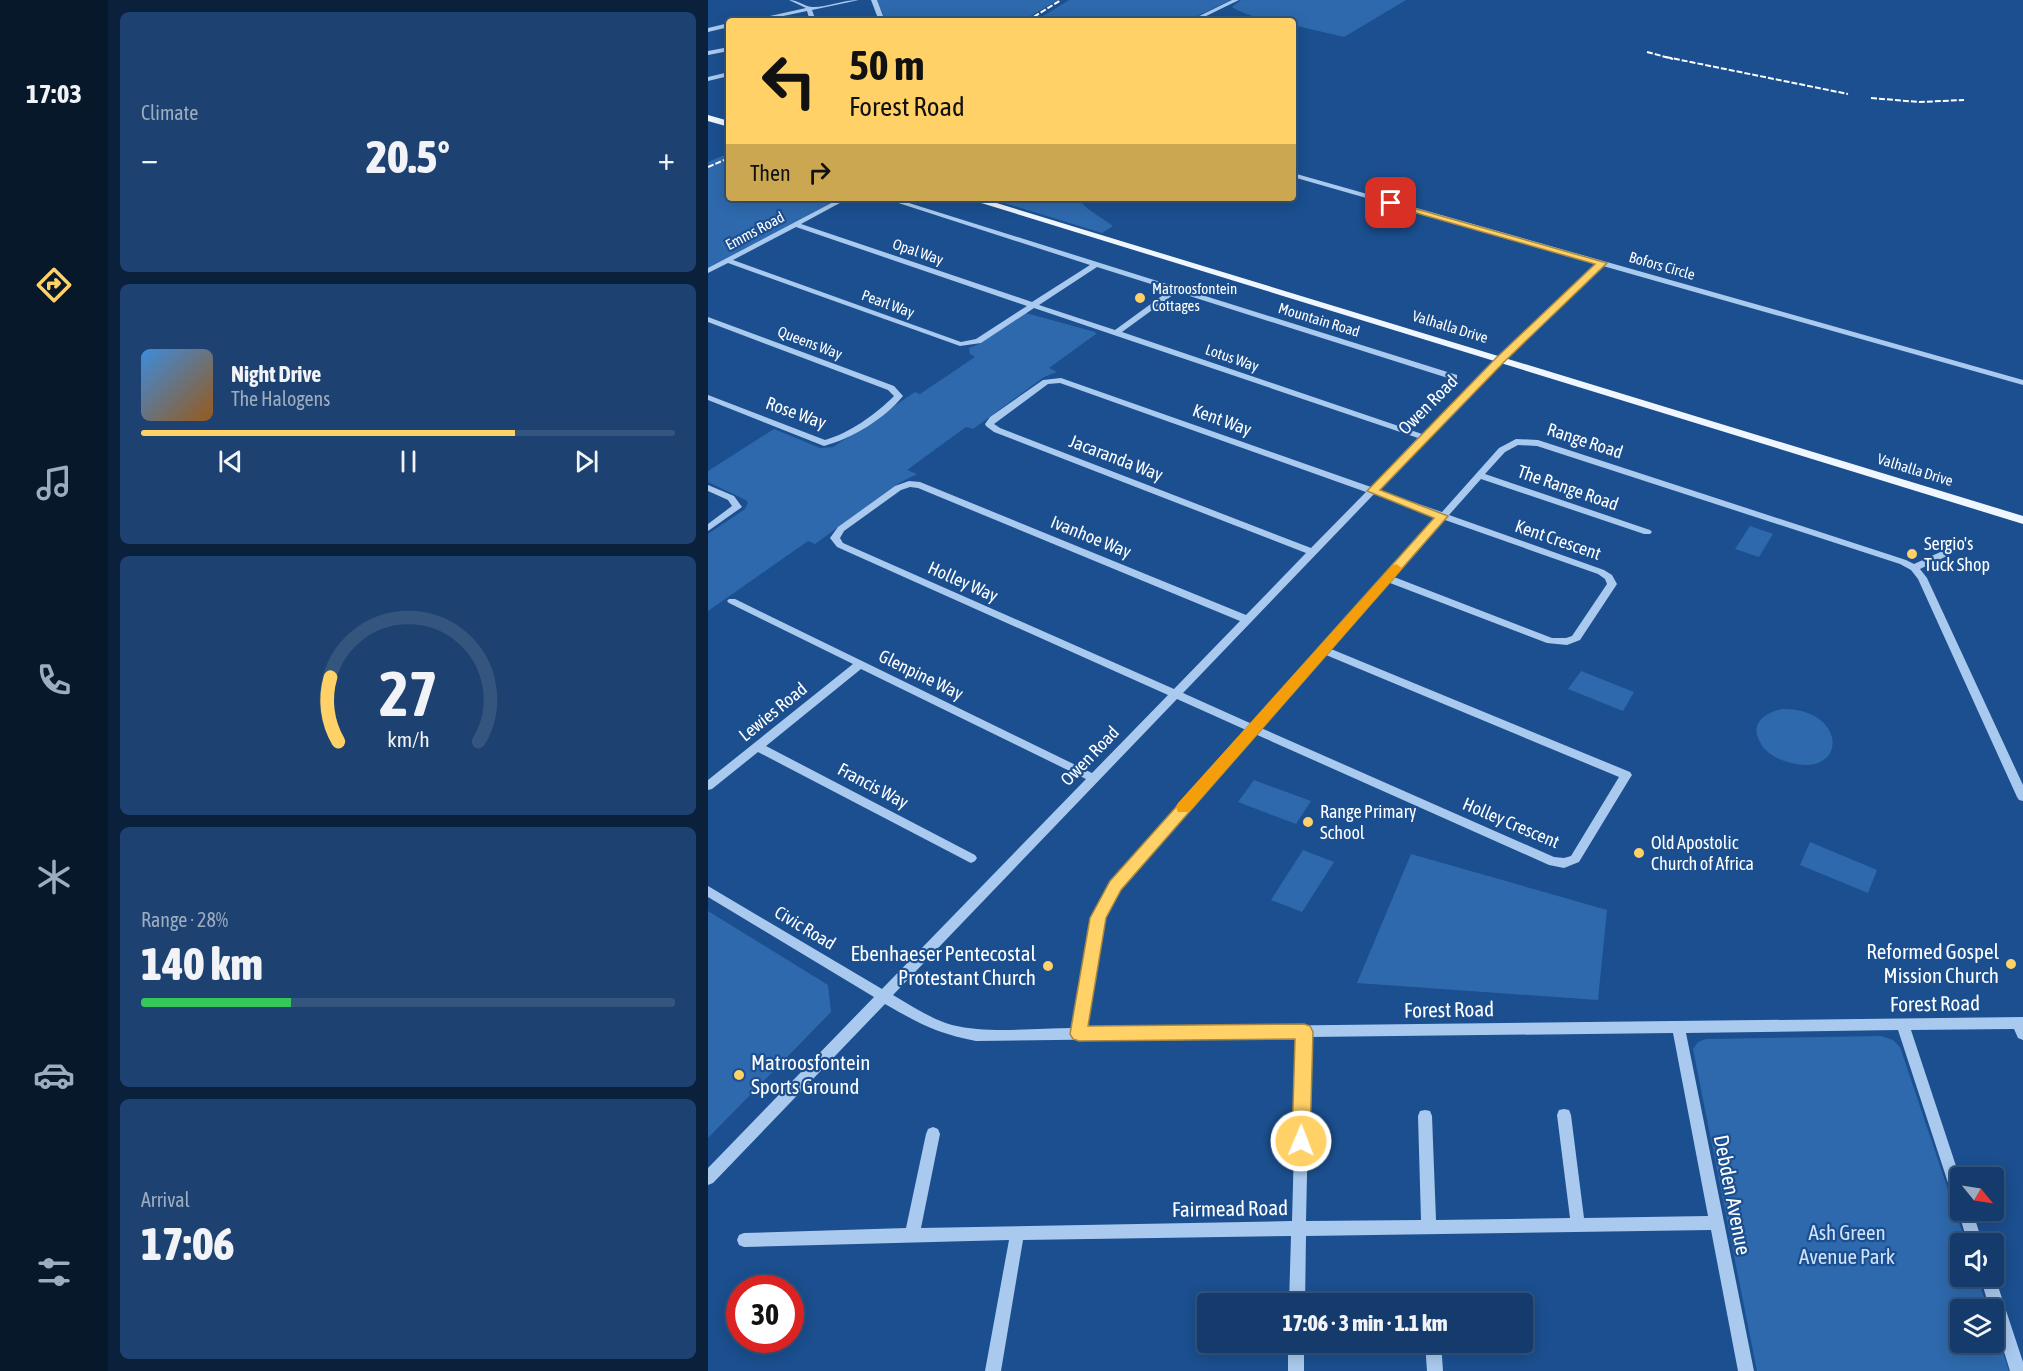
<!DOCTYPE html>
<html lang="en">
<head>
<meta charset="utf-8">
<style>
	:root { --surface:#143b6b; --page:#1d4271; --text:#f1f3f6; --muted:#9dadc1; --line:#33557e; --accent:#ffd166 }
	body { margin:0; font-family:"Asap Condensed",sans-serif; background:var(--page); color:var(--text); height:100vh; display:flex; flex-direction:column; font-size:22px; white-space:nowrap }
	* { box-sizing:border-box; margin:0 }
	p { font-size:20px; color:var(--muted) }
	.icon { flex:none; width:33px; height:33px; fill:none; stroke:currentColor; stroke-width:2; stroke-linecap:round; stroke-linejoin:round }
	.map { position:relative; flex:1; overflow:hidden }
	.sheet { display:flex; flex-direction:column; gap:12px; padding:12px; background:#0b203b; width:600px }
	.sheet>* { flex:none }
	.top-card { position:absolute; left:18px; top:18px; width:570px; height:183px; border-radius:6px; box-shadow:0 3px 15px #0003,0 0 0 2px var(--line); background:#ffd166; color:#111; overflow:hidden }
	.needle { width:39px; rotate:120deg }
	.tools { position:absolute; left:1242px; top:1167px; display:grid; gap:12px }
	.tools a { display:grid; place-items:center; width:54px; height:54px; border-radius:6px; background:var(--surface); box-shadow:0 3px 15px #0003,0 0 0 2px var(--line); font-size:30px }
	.speed { position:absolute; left:18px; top:1275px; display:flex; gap:12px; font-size:30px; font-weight:700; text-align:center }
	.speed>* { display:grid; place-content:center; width:78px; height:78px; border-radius:50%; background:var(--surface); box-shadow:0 3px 15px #0003,0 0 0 2px var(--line); line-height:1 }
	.speed .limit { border:9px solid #d22; background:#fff; color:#111 }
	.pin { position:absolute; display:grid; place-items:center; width:51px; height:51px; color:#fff; margin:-26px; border-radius:12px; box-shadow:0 3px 9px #0006 }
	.me { position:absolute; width:66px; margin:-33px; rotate:1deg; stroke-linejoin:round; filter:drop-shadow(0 0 4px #0008) }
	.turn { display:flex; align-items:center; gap:21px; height:126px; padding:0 24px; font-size:27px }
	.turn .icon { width:78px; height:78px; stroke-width:2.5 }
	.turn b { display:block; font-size:42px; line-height:51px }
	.then { display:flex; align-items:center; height:57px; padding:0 24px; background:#0003; gap:12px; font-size:22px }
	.big { font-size:45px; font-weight:800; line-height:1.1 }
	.sheet .tile { flex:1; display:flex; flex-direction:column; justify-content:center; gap:9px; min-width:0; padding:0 21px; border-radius:9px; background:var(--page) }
	.sheet .dial { align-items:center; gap:0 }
	.dial svg { height:156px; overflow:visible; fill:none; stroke:var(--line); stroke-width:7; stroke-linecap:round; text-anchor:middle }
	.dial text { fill:var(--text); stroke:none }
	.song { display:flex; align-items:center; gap:18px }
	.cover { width:72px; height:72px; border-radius:9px; background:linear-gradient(135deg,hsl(210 70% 55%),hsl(30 70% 35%)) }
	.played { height:6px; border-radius:3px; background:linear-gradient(90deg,var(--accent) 70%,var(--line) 70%) }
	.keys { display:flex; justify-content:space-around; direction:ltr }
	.heat { display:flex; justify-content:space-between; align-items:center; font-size:33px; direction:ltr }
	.charge { height:9px; border-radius:4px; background:linear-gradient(90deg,#34c759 28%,var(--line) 0) }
	.trip { position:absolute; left:489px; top:1293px; width:336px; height:60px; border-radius:6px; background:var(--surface); box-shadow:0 3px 15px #0003,0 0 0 2px var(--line); font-weight:800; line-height:60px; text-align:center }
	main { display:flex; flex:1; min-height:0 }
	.tab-bar { display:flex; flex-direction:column; width:108px; justify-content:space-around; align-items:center; background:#08182b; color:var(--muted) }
	.tab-bar .icon { width:42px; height:42px }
	.tab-bar .current { color:var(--accent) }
	.tab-bar b { font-size:27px; color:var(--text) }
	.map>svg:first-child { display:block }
	.green { fill:#2e69ad }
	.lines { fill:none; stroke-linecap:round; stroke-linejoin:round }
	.minor { fill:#a9c9ee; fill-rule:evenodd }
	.major { fill:#f0f6ff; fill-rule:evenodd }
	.rail { stroke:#fff; stroke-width:2; stroke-dasharray:6 2; stroke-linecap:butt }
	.route { fill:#ffd166; stroke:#a68842; stroke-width:1.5 }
	.slow { fill:#f59e0b }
	.poi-dot { fill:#ffd166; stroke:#1b4f8f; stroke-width:2 }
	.labels { text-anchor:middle; stroke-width:4.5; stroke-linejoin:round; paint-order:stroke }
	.far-street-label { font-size:15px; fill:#fff; stroke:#1b4f8f }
	.far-poi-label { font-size:15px; fill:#fff; stroke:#1b4f8f; text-anchor:start }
	.street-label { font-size:18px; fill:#fff; stroke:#1b4f8f }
	.poi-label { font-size:18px; fill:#fff; stroke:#1b4f8f; text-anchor:start }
	.near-poi-label { font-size:21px; fill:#fff; stroke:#1b4f8f; text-anchor:end }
	.near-street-label { font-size:21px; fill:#fff; stroke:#1b4f8f }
	.near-park-label { font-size:21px; fill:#cfe3fa; stroke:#1b4f8f }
</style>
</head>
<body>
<main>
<nav class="tab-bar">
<b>17:03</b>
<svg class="icon current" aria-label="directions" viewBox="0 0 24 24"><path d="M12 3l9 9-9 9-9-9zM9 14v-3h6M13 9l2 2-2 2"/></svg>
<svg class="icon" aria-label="music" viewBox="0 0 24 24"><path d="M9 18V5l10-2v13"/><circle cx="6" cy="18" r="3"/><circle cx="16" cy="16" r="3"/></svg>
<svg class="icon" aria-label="phone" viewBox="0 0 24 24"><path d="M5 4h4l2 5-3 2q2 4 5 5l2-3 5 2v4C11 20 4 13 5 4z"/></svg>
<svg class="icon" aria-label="climate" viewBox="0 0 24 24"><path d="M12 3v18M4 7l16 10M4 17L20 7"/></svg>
<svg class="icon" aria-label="car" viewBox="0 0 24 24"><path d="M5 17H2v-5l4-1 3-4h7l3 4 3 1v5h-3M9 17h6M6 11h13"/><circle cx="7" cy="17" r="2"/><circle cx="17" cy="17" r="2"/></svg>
<svg class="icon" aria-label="filters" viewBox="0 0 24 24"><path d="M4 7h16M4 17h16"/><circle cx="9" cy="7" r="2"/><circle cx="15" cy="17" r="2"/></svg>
</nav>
<section class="sheet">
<div class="tile"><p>Climate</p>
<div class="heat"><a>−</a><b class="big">20.5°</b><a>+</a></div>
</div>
<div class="tile">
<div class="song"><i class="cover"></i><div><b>Night Drive</b><p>The Halogens</p></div></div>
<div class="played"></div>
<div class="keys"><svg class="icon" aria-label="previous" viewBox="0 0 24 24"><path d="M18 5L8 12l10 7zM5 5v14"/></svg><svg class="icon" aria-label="pause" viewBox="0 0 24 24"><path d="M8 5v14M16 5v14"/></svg><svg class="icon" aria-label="next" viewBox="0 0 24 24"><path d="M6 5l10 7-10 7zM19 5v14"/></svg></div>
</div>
<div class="tile dial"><svg viewBox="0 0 100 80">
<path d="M14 69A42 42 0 1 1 86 69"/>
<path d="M14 69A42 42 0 0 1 10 36" stroke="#ffd166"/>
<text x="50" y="56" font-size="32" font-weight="700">27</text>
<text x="50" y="72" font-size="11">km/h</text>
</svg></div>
<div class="tile"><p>Range · 28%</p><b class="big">140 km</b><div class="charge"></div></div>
<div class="tile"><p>Arrival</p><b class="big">17:06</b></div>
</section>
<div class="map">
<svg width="1315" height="1371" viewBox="0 0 1315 1371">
	<rect width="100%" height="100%" fill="#1b4f8f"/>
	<path class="green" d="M 169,0 L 350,0 L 314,21 L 178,21 Z
		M 361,0 L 523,0 L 479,21 L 327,21 Z
		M 533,0 L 698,0 L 636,37 L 585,25 L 585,21 C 565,21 541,18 524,7 Z
		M 21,153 L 21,198 L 134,198 L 0,269 L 0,162 Z
		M 280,198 L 369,198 L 380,209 L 405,226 L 394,233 Z
		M 318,313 L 387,332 L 388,334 L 341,368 L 349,372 L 336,377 L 265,429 L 258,427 L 199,470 L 209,474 L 191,483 L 107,544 L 100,541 L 0,611 L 0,534 L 37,509 L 40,503 L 38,500 L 0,482 L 0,471 L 66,429 L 112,448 L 125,447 L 207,392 L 212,394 L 267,357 L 262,354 L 261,348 L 271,344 Z
		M 1042,526 L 1065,534 L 1051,557 L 1027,549 Z
		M 873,671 L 926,692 L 915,711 L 860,689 Z
		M 1074,709 C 1141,708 1140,780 1080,762 C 1068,759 1056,752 1051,740 C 1042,723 1058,712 1074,709 Z
		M 546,780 L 603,801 L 588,824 L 530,802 Z
		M 1102,842 L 1169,870 L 1160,893 L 1092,865 Z
		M 595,850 L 626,862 L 594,912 L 563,900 Z
		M 703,854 L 899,910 L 890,1000 L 649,983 Z
		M 0,911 L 120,985 L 123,1012 L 0,1138 Z
		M 1173,1036 L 1185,1040 L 1192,1047 L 1258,1243 L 1252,1244 L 1252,1276 L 1269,1277 L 1280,1309 L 1252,1310 L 1252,1342 L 1286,1342 L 1286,1325 L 1301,1371 L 1049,1371 L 985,1049 L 990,1042 L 998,1039 Z"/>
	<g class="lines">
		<path class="minor" d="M 81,0 C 90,0 97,7 105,7 C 120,7 135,0 151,0 L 104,10 L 108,21 L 102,21 L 99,11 L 51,21 L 40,21 L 98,8 Z
			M 163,0 L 169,0 L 177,21 L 171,21 Z
			M 524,0 L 531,0 L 488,21 L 481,21 Z
			M 21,23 L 21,27 L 0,32 L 0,28 Z
			M 21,47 L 21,51 L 0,55 L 0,51 Z
			M 21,72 L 21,76 L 0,81 L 0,77 Z
			M 585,173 L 1315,380 L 1315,385 L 895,266 L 795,362 L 670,490 L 734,512 L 791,448 L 808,439 L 830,440 L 1198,560 L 1206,564 L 1239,549 L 1245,549 L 1247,551 L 1245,553 L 1212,569 L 1219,578 L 1315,785 L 1315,801 L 1311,800 L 1309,797 L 1210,579 L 1203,570 L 1192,564 L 829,446 L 810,445 L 797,452 L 777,474 L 942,530 L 944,532 L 942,534 L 936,534 L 773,479 L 741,515 L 896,570 L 904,575 L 909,584 L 872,640 L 859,645 L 839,643 L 682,583 L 623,649 L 922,772 L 924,775 L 922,778 L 871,862 L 856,868 L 841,865 L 547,734 L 411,888 L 396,918 L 379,1028 L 1315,1017 L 1315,1040 L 1310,1038 L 1306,1029 L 1203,1030 L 1252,1178 L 1252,1210 L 1264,1210 L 1275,1244 L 1260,1244 L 1250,1210 L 1252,1205 L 1247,1203 L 1245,1198 L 1190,1030 L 978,1033 L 1046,1371 L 1030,1371 L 1003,1230 L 598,1236 L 597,1304 L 581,1304 L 583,1236 L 315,1240 L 293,1371 L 277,1371 L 301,1240 L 36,1247 L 31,1245 L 29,1240 L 31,1235 L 36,1233 L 198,1228 L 218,1134 L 220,1129 L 225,1127 L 230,1129 L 232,1134 L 213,1228 L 584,1221 L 589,1037 L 268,1041 C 230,1034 210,1023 177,1004 L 5,1183 L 0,1185 L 0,1168 L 166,997 L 0,897 L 0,886 L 174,989 L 378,779 L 153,669 L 58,746 L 267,855 L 269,858 L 267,861 L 263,863 L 259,861 L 50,752 L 4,789 L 0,790 L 0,780 L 145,664 L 21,603 L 19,601 L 21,599 L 27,599 L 384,773 L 460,695 L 129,547 L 122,538 L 130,527 L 187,486 L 201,481 L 212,482 L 538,615 L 598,553 L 286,432 L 278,426 L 277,424 L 282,417 L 335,380 L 353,378 L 663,487 L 710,438 L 326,308 L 273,343 L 252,346 L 20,263 L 0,273 L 0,268 L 133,198 L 141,198 L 93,224 L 324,302 L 382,265 L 175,198 L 185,198 L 749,375 L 749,379 L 743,379 L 469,292 L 414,332 L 714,434 L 789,358 L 889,264 L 585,177 ZM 88,227 L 319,306 L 268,339 L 253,342 L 25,260 ZM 389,267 L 462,290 L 407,330 L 331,305 ZM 352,383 L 658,492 L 603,548 L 292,428 L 286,424 L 340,384 ZM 202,487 L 210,488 L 532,621 L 466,689 L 135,543 L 132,538 L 136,531 L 193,490 ZM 666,494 L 729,517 L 544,724 L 475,693 ZM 737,520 L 890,574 L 897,579 L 899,584 L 864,636 L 858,638 L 844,638 L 686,577 ZM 618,655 L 911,777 L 863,856 L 856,858 L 846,857 L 553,728 ZM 469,699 L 538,730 L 403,882 L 384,918 L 365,1028 C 327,1028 281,1034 244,1025 C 223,1019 204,1006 185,995 ZM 965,1033 L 1000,1216 L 876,1218 L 863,1115 L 861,1110 L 856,1109 L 851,1110 L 849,1115 L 862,1218 L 728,1220 L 724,1116 L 722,1111 L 717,1110 L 712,1111 L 710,1116 L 713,1220 L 598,1221 L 602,1037 Z
			M 0,317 L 186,386 L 195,396 C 176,419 145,438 116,446 L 0,400 L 0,395 L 117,440 C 142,433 168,414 186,396 L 180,390 L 0,322 Z
			M 0,485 L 26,496 L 34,507 L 0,531 L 0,524 L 24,506 L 20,500 L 0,491 Z
			M 1286,1274 L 1315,1362 L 1315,1371 L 1302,1371 L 1286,1319 L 1286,1310 L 1282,1310 L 1272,1276 L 1286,1276 Z
			M 580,1342 L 596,1342 L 596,1371 L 580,1371 Z
			M 717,1342 L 733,1342 L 735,1371 L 719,1371 Z"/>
		<path class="major" d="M 0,115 L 21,121 L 21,127 L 0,121 Z
			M 257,198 L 272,198 L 1315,516 L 1315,524 Z"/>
		<path class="rail" d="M 319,21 L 353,0
			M 939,52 L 965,59
			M 958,57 L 1140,94
			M 1163,98 L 1211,102 L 1256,100
			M 0,167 L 21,158"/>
	</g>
	<path class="route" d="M 680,201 L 899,263 L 796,362 L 672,490 L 740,516 L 413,890 L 398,918 L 380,1026 L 596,1024 L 602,1026 L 605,1032 L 602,1141 L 600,1147 L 593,1150 L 587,1147 L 584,1141 L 587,1039 L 371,1041 L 365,1039 L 362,1034 L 382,918 L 402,881 L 726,518 L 659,491 L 788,358 L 887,264 L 680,205 Z"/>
	<path class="slow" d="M 688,564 L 694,568 L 692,571 L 481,812 L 470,812 L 468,807 L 470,803 L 684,566 Z"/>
	<g class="poi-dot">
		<circle cx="432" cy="298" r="6"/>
		<circle cx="1204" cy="554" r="6"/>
		<circle cx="600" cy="822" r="6"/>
		<circle cx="931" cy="853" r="6"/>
		<circle cx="1303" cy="964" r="6"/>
		<circle cx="340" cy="966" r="6"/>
		<circle cx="31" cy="1075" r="6"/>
	</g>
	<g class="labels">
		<g class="far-street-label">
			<text transform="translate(47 231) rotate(-28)" y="5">Emms Road</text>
			<text transform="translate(210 252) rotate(19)" y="5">Opal Way</text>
			<text transform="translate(954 266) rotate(16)" y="5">Bofors Circle</text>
			<text transform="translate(180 304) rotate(20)" y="5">Pearl Way</text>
			<text transform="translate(611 320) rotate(17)" y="5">Mountain Road</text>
			<text transform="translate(742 327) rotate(17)" y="5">Valhalla Drive</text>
			<text transform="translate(102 343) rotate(21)" y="5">Queens Way</text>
			<text transform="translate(524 358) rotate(19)" y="5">Lotus Way</text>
			<text transform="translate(1207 470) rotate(17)" y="5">Valhalla Drive</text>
		</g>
		<g class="far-poi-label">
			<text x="444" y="294">Matroosfontein<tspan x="444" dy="17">Cottages</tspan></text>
		</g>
		<g class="street-label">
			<text transform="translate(720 405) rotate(-45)" y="6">Owen Road</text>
			<text transform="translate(88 413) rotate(20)" y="6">Rose Way</text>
			<text transform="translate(514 420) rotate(20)" y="6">Kent Way</text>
			<text transform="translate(877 441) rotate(18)" y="6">Range Road</text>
			<text transform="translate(408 458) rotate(21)" y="6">Jacaranda Way</text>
			<text transform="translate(860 488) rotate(19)" y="6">The Range Road</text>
			<text transform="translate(383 537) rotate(22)" y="6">Ivanhoe Way</text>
			<text transform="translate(850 540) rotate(19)" y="6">Kent Crescent</text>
			<text transform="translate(255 582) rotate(24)" y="6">Holley Way</text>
			<text transform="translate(213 675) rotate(26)" y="6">Glenpine Way</text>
			<text transform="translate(65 712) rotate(-39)" y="6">Lewies Road</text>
			<text transform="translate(382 756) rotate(-46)" y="6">Owen Road</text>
			<text transform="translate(165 786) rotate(28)" y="6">Francis Way</text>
			<text transform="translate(803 823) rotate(23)" y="6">Holley Crescent</text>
			<text transform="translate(97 928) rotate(31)" y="6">Civic Road</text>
		</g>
		<g class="poi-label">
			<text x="1216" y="550">Sergio's<tspan x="1216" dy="21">Tuck Shop</tspan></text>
			<text x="612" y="818">Range Primary<tspan x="612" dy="21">School</tspan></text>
			<text x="943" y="849">Old Apostolic<tspan x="943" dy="21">Church of Africa</tspan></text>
		</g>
		<g class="near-poi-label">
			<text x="1291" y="959">Reformed Gospel<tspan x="1291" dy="24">Mission Church</tspan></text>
			<text x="328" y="961">Ebenhaeser Pentecostal<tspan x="328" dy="24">Protestant Church</tspan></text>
			<text x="43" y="1070" text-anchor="start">Matroosfontein<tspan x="43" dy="24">Sports Ground</tspan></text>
		</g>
		<g class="near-street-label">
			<text transform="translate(1227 1004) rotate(-1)" y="7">Forest Road</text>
			<text transform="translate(741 1010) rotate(-1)" y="7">Forest Road</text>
			<text transform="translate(1024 1195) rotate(79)" y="7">Debden Avenue</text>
			<text transform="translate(522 1209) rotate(-1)" y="7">Fairmead Road</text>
		</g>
		<g class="near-park-label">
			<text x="1139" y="1240">Ash Green<tspan x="1139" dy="24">Avenue Park</tspan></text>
		</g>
	</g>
</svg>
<div class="tools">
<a><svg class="needle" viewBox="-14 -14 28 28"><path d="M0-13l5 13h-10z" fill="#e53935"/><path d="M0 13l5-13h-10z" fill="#9dadc1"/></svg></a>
<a><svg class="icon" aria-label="sound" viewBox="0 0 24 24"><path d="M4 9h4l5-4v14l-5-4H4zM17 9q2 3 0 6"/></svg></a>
<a><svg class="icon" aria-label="layers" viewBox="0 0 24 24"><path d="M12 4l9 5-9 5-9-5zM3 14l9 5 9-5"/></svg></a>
</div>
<div class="speed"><div class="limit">30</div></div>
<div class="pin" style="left:683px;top:203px;background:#d93025"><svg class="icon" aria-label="arrive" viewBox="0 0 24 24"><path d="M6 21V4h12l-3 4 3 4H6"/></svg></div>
<svg class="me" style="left:593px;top:1141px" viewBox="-20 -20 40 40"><circle r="17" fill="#ffd166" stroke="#fff" stroke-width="3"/><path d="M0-11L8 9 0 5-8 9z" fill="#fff"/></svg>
<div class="trip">17:06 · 3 min · 1.1 km</div>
<div class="top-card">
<div class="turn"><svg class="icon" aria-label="left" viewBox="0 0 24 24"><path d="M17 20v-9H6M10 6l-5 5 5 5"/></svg><div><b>50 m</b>Forest Road</div></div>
<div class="then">Then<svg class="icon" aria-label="right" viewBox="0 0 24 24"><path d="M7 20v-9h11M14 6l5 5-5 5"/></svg></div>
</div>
</div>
</main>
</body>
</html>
